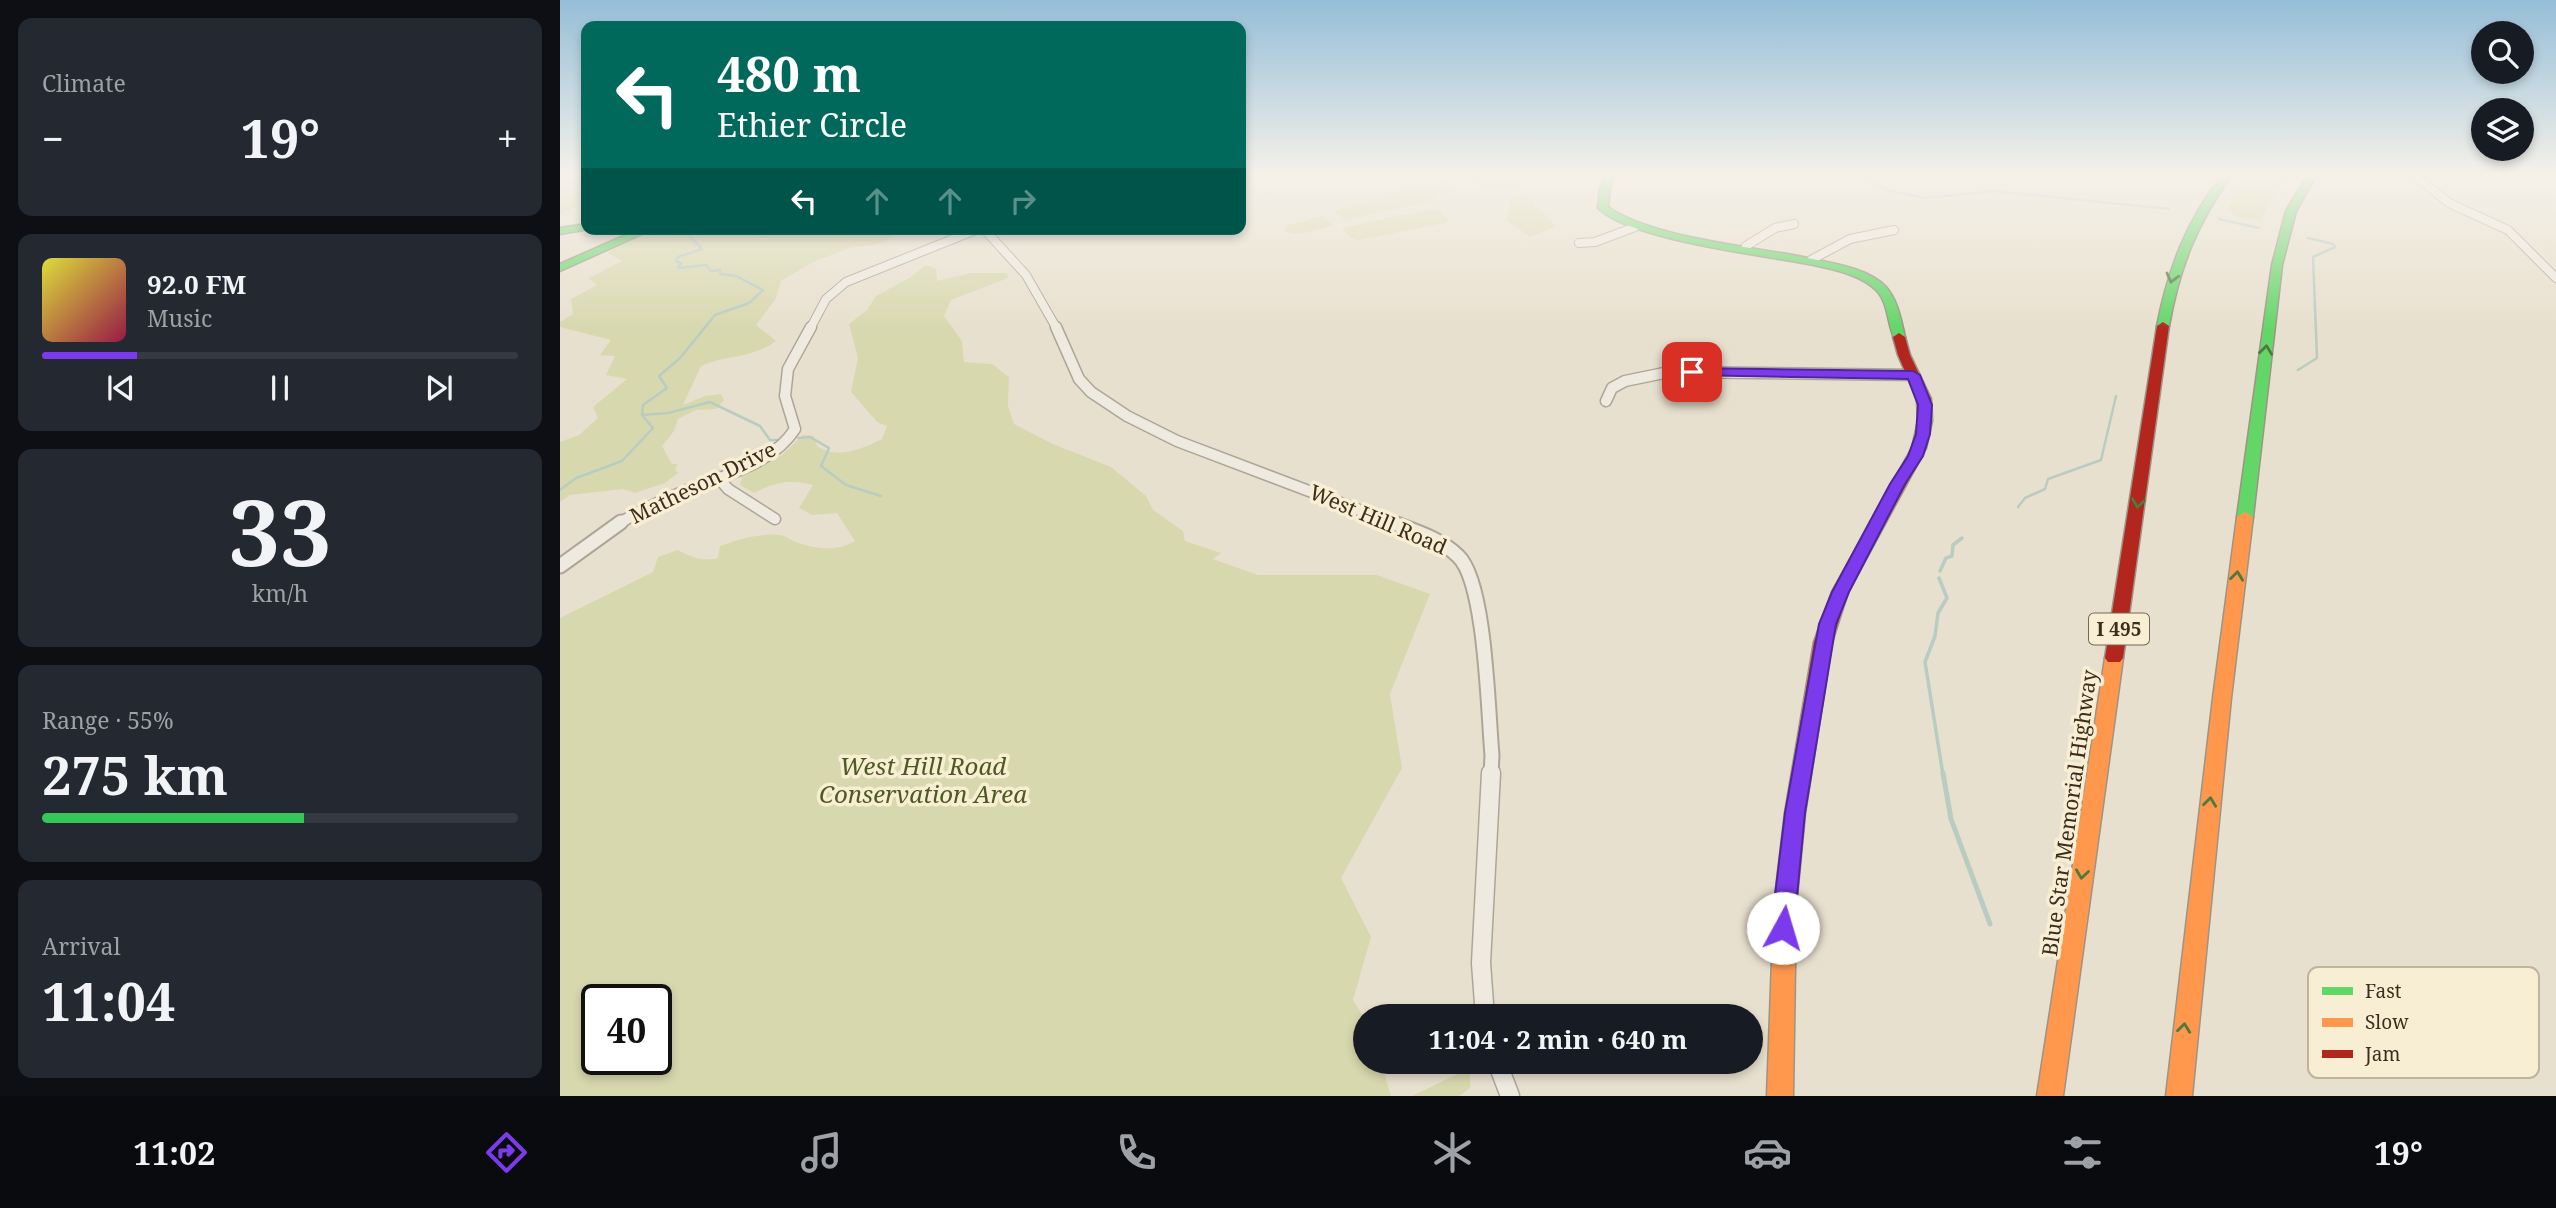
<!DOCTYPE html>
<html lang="en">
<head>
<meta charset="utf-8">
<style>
	:root { --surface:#171b24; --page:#242831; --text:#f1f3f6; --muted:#9ea1a6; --line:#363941; --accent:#7c3aed }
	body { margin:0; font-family:"Noto Serif",serif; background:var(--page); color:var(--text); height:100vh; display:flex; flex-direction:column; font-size:26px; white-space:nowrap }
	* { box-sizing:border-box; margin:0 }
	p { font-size:23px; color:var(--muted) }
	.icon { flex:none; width:38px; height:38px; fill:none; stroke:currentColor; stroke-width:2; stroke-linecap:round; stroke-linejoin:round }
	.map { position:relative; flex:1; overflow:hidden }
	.sheet { display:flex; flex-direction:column; gap:18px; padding:18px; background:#0d0f14; width:560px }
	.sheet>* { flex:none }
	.hud { position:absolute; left:21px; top:21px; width:665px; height:214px; border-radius:14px; box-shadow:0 4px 10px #0003; background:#00695c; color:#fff; overflow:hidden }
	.controls { position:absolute; left:1911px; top:21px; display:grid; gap:14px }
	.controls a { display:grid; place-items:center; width:63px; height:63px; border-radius:50%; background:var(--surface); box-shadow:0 4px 10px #0003; font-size:35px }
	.speed { position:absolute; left:21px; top:984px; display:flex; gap:14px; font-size:35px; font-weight:700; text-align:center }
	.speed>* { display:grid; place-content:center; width:91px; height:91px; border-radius:50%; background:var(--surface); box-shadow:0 4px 10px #0003; line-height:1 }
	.speed .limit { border:4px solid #111; border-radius:10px; background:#fff; color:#111 }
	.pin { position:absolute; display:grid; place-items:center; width:60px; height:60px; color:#fff; margin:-30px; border-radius:14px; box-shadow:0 4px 10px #0006 }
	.me { position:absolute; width:77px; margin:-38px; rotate:6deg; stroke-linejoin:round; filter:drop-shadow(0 0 5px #0008) }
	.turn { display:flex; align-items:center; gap:24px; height:147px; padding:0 21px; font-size:32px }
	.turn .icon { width:91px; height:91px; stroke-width:2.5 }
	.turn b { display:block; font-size:49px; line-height:60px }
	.lanes { display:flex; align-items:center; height:66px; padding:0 21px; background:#0003; justify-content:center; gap:35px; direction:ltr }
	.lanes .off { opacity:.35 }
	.big { font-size:52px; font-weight:700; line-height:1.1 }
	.sheet .card { flex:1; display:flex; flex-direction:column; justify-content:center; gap:10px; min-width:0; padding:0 24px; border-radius:14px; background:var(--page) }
	.sheet .dial { align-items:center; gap:0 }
	.dial b { font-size:91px; line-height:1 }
	.song { display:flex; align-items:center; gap:21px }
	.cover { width:84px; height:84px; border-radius:10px; background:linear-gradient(135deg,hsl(60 70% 55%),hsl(340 70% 35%)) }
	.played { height:7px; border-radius:4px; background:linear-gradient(90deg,var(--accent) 20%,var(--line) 20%) }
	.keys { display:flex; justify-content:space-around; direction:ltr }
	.heat { display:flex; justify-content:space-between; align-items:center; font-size:38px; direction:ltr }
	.charge { height:10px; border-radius:5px; background:linear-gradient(90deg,#34c759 55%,var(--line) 0) }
	.trip { position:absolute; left:793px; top:1004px; width:410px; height:70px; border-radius:35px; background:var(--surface); box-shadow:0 4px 10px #0003; font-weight:700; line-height:70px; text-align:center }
	.tabs { display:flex; height:112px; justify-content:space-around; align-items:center; background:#090b0e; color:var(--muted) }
	.tabs .icon { width:49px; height:49px }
	.tabs .selected { color:var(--accent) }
	.tabs b { font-size:32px; color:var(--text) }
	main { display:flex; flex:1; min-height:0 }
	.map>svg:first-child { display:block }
	.green { fill:#d8d8af; fill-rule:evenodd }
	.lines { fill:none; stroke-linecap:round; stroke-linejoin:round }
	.stream-far2 { stroke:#b9ccc1; stroke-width:2.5 }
	.stream-far1 { stroke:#b9ccc1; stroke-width:3.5 }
	.stream { stroke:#b9ccc1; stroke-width:5 }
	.street-far3-casing { stroke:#ada597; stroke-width:10 }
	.street-far2-casing { stroke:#ada597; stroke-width:13 }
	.street-far1-casing { stroke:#ada597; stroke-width:17 }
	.street-casing { stroke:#ada597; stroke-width:21 }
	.fast-casing { stroke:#9d9486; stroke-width:3 }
	.slow-casing { stroke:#9d9486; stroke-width:3 }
	.jam-casing { stroke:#9d9486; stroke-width:3 }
	.street-far3 { stroke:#efeae0; stroke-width:8 }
	.street-far2 { stroke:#efeae0; stroke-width:10 }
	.street-far1 { stroke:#efeae0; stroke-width:13 }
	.street { stroke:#efeae0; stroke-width:18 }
	.fast { fill:#63d668; fill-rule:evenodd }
	.slow { fill:#ff974d; fill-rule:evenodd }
	.jam { fill:#b3261e; fill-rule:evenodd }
	.oneway { stroke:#4e793f }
	.route { fill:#7c3aed; stroke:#51269a; stroke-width:2 }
	.labels { text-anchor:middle; stroke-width:7; stroke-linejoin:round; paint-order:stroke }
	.shield { fill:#f8eed3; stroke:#756754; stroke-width:2 }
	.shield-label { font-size:19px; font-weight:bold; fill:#3d2d1d }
	.street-label { font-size:21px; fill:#3d2d1d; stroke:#f8eed3 }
	.near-park-label { font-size:24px; font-style:italic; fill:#4c5b22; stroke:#f8eed3 }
	.key { fill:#f8eed3; stroke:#c0b49c; stroke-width:2 }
	.key-label { font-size:19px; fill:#3d2d1d }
</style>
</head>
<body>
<main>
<section class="sheet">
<div class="card"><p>Climate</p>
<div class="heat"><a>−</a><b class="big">19°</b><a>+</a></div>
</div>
<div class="card">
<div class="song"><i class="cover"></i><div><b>92.0 FM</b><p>Music</p></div></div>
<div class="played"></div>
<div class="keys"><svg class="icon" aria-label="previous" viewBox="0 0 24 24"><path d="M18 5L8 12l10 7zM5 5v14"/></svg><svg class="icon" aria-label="pause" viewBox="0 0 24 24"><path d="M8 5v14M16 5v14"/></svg><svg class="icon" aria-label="next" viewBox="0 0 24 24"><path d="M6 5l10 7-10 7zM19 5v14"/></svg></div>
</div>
<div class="card dial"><b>33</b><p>km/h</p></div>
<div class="card"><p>Range · 55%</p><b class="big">275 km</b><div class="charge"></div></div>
<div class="card"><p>Arrival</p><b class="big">11:04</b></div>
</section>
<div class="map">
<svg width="1996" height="1096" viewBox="0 0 1996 1096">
	<rect width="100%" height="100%" fill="#e8e0ce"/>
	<path class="green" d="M 0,176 L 26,176 L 26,205 L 18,206 L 0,215 Z
		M 915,176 L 963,176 L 963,177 L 958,182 L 959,189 L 928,190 L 917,184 Z
		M 1692,176 L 1727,176 L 1700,220 L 1677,217 L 1667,209 L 1675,192 Z
		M 885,182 L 901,189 L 877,195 L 870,202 L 785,220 L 773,211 L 823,198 L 826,193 Z
		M 962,195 L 973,198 L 974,205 L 996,226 L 970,237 L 946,220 L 950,207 L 948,197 Z
		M 873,209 L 880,211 L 889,222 L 798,240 L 791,238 L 782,228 Z
		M 763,216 L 773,226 L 739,234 L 726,232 L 725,229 L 729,225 Z
		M 93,229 L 153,229 L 154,233 L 169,234 L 179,229 L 344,229 L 322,243 L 290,248 L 253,262 L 221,281 L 215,300 L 196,325 L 216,341 C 192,359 169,354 141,366 L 123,405 L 145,396 L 161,394 L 164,400 L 156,409 L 136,410 L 118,419 L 114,431 L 102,446 L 112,464 L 118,464 L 115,469 L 118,473 L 105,483 L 75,493 L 63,489 L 10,495 L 0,502 L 0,442 L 19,435 L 38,418 L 33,407 L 67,379 L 46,375 L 55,356 L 40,355 L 51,340 L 0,327 L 0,322 L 13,314 L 11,299 L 37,285 L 29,278 L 62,261 L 48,253 L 60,243 Z
		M 366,265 L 376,269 L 377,281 L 411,273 L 447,273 L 448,278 L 391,300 L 384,316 L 402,341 L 404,362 L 432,364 L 449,377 L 448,407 L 454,424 L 493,444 L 551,467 L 586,496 L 593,510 L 623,531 L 625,541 L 661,553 L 653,559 L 698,575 L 817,575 L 870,594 L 830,694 L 842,768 L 781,878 L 811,937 L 793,1000 L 805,1019 L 805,1062 L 821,1062 L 831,1096 L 0,1096 L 0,618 L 93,572 L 98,557 L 118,550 C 131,557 142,562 158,558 L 160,546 C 179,539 200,533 220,535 C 226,536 231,540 236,542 C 255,549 278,552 295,541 L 277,513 L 252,515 L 239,508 L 253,485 C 230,479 215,482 194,493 L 180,485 L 182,476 L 222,455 L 243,435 L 254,436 L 257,446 C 278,460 301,449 322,439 L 327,426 L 317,422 L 291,392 L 298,358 L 289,324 L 307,310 L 316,296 L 351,277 ZM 37,999 L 96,999 L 96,1059 L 37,1059 Z
		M 910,1068 L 910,1088 L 899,1096 L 852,1096 Z"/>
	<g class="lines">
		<path class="stream-far2" d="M 1301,176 L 1330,191 L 1365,198 L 1434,191 L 1609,209
			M 0,181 L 26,182
			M 1659,219 L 1699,228
			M 1738,370 L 1757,358 L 1753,257 L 1775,247 L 1773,244 L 1748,238
			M 82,415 L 83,405 L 107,388 L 99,376 L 120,358 L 155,315 L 189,303 L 203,290 L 176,276 L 160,274 L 160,270 L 151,271 L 146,265 L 118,268 L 121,263 L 116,261 L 118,257 L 142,249 L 130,237 L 132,229
			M 82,415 L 108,413 L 150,402 L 200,426 L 210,440 L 220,440
			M 238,438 L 250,437 L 269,448 L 261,466 L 286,485 L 321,496
			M 0,490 L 16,478 L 62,461 L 93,428 L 82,415
			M 1458,507 L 1465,498 L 1485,489 L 1488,479 L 1541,460 L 1556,396"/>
		<path class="stream-far1" d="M 1380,571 L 1386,558 L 1392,556 L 1393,545 L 1402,538
			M 1379,578 L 1387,598 L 1378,613 L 1375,636 L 1365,662 L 1383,775"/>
		<path class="stream" d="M 1383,773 L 1391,819 L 1430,924"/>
		<g class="street-far3-casing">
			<path id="street-far3" d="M 1856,176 L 1889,203 L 1948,230 L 1996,278
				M 424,229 L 466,275 L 497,329
				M 1019,243 L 1035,242 L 1075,227
				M 1186,246 L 1215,228 L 1234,224
				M 1251,260 L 1290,239 L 1334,230
				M 250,329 L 266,299 L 286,282 L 418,229"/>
		</g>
		<g class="street-far2-casing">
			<path id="street-far2" d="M 496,327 L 519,379 L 531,392 L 567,416 L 617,441 L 836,524
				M 1046,401 L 1052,388 L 1065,381 L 1109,372 L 1354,375
				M 158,477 L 168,489 L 215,519
				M 58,524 C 78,512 100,501 122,492 C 161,476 211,466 235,429 L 225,396 L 228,369 L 251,327"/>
		</g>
		<g class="street-far1-casing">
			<path id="street-far1" d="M 831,522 C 854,531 880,538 898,556 C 926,582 928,714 932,755 L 931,775
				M 0,566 L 61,522"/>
		</g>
		<g class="street-casing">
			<path id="street" d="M 925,1017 L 921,963 L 931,773
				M 937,1062 L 950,1096"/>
		</g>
		<g class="fast-casing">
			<path id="fast" d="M 1045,176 L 1054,176 L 1050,189 L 1048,207 C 1094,240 1203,247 1262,261 C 1282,265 1311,271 1326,287 C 1338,301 1341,320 1345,337 L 1343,340 L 1335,340 C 1327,324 1329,303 1316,290 C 1302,276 1277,270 1258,266 C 1207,255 1071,241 1038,208 L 1040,189 Z
				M 1662,176 L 1671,176 C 1637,223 1619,269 1609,326 L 1607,329 L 1599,329 L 1597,326 C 1608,270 1626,221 1662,176 Z
				M 1747,176 L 1756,176 L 1736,211 L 1722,265 L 1693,517 L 1685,522 L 1677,517 L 1712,265 L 1726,211 Z
				M 26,224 L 26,229 L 29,229 L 0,234 L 0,228 Z
				M 79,229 L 93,229 L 0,271 L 0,264 Z"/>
		</g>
		<g class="slow-casing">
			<path id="slow" d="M 1685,512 L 1693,517 L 1671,698 L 1632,1096 L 1606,1096 L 1653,698 L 1677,517 Z
				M 1554,652 L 1560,654 L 1563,658 L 1503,1096 L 1477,1096 L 1545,658 L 1548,654 Z
				M 1225,896 L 1233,899 L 1236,906 L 1233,1096 L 1207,1096 L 1214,906 L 1217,899 Z"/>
		</g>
		<g class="jam-casing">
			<path id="jam" d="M 1603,322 L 1609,326 L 1563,658 L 1560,662 L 1548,662 L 1545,658 L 1597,326 Z
				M 1339,333 L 1345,337 L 1350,355 L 1371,399 L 1372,421 L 1366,448 L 1288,592 L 1272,642 L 1245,813 L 1236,906 L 1233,913 L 1225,916 L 1217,913 L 1214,906 L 1225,813 L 1254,642 L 1272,592 L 1352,448 L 1358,421 L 1357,399 L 1338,355 L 1333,337 Z"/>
		</g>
		<use href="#street-far3" class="street-far3"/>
		<use href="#street-far2" class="street-far2"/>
		<use href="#street-far1" class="street-far1"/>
		<use href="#street" class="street"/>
		<use href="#fast" class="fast"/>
		<use href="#slow" class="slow"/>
		<use href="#jam" class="jam"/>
	</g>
	<defs><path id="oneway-chevron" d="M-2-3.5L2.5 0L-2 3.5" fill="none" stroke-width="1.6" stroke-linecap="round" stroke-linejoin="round" transform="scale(1.75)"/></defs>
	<g class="oneway">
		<use href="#oneway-chevron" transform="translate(1612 278) rotate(105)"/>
		<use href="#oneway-chevron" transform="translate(1706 350) rotate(-83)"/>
		<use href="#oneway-chevron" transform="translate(1578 503) rotate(98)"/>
		<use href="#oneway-chevron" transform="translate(1677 576) rotate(-83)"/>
		<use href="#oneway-chevron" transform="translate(1650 802) rotate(-83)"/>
		<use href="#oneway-chevron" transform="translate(1522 874) rotate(98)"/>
		<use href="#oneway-chevron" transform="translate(1624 1028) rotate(-83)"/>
	</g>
	<linearGradient id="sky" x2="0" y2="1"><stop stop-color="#95bed8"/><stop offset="0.53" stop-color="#f5f1e9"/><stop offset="1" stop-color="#f5f1e9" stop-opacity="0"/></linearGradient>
	<rect width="1996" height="330" fill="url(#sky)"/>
	<path class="route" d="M 1132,368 L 1353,371 L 1360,375 L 1372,405 L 1370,434 L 1363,456 L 1345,484 L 1289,592 L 1276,624 L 1245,813 L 1234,928 L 1231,935 L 1223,938 L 1215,935 L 1211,928 L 1225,813 L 1259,624 L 1272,592 L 1330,484 L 1348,456 L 1356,434 L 1358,405 L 1348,379 L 1127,375 L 1127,369 Z"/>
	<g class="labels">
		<rect class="shield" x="1529" y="613.5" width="60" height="31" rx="5"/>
		<g class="shield-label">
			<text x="1559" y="636">I 495</text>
		</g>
		<g class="street-label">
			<text transform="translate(143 483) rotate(-26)" y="7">Matheson Drive</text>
			<text transform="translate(818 520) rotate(23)" y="7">West Hill Road</text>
			<text transform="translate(1510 813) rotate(-82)" y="7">Blue Star Memorial Highway</text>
		</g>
		<g class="near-park-label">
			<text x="363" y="775">West Hill Road<tspan x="363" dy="28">Conservation Area</tspan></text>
		</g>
	</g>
	<rect x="1748" y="967" width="231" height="111" rx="10" class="key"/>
	<rect x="1762" y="987" width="31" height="8" fill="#63d668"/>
	<rect x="1762" y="1018" width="31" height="9" fill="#ff974d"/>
	<rect x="1762" y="1050" width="31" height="8" fill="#b3261e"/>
	<g class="key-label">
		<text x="1805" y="998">Fast</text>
		<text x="1805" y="1029">Slow</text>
		<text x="1805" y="1061">Jam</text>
	</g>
</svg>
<div class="controls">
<a><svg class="icon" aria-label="search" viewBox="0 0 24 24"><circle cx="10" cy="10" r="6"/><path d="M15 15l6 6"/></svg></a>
<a><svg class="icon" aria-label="layers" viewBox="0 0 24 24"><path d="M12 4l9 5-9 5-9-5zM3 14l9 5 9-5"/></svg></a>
</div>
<div class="speed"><div class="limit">40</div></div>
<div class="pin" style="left:1132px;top:372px;background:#d93025"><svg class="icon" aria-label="arrive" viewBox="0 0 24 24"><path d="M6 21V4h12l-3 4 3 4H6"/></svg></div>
<svg class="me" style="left:1223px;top:928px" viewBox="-20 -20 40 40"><circle r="19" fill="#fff"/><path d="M0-13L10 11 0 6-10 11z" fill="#7c3aed"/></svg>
<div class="trip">11:04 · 2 min · 640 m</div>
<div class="hud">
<div class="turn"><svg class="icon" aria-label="left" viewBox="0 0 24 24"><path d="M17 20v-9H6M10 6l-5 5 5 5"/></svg><div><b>480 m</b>Ethier Circle</div></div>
<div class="lanes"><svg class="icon" aria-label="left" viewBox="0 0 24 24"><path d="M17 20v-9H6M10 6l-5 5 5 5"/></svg><svg class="icon off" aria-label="ahead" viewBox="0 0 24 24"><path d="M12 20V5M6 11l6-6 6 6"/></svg><svg class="icon off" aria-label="ahead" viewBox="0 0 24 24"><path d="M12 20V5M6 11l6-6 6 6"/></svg><svg class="icon off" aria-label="right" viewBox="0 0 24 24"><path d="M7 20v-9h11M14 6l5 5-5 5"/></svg></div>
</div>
</div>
</main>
<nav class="tabs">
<b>11:02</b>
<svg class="icon selected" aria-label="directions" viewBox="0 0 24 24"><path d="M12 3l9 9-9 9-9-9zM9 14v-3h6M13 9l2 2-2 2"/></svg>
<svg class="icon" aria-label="music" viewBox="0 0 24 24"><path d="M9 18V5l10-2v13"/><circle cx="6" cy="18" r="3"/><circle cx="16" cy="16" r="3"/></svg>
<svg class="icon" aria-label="phone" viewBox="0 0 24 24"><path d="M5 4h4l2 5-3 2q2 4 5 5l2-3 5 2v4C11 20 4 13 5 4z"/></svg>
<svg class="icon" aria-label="climate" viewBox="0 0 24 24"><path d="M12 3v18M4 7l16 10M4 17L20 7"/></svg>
<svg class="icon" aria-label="car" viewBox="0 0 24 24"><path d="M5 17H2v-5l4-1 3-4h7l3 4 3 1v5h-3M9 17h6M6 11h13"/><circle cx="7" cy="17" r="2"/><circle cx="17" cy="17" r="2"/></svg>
<svg class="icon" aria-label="filters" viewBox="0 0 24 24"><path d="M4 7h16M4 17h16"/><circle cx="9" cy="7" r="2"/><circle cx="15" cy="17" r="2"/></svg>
<b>19°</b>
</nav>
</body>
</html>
